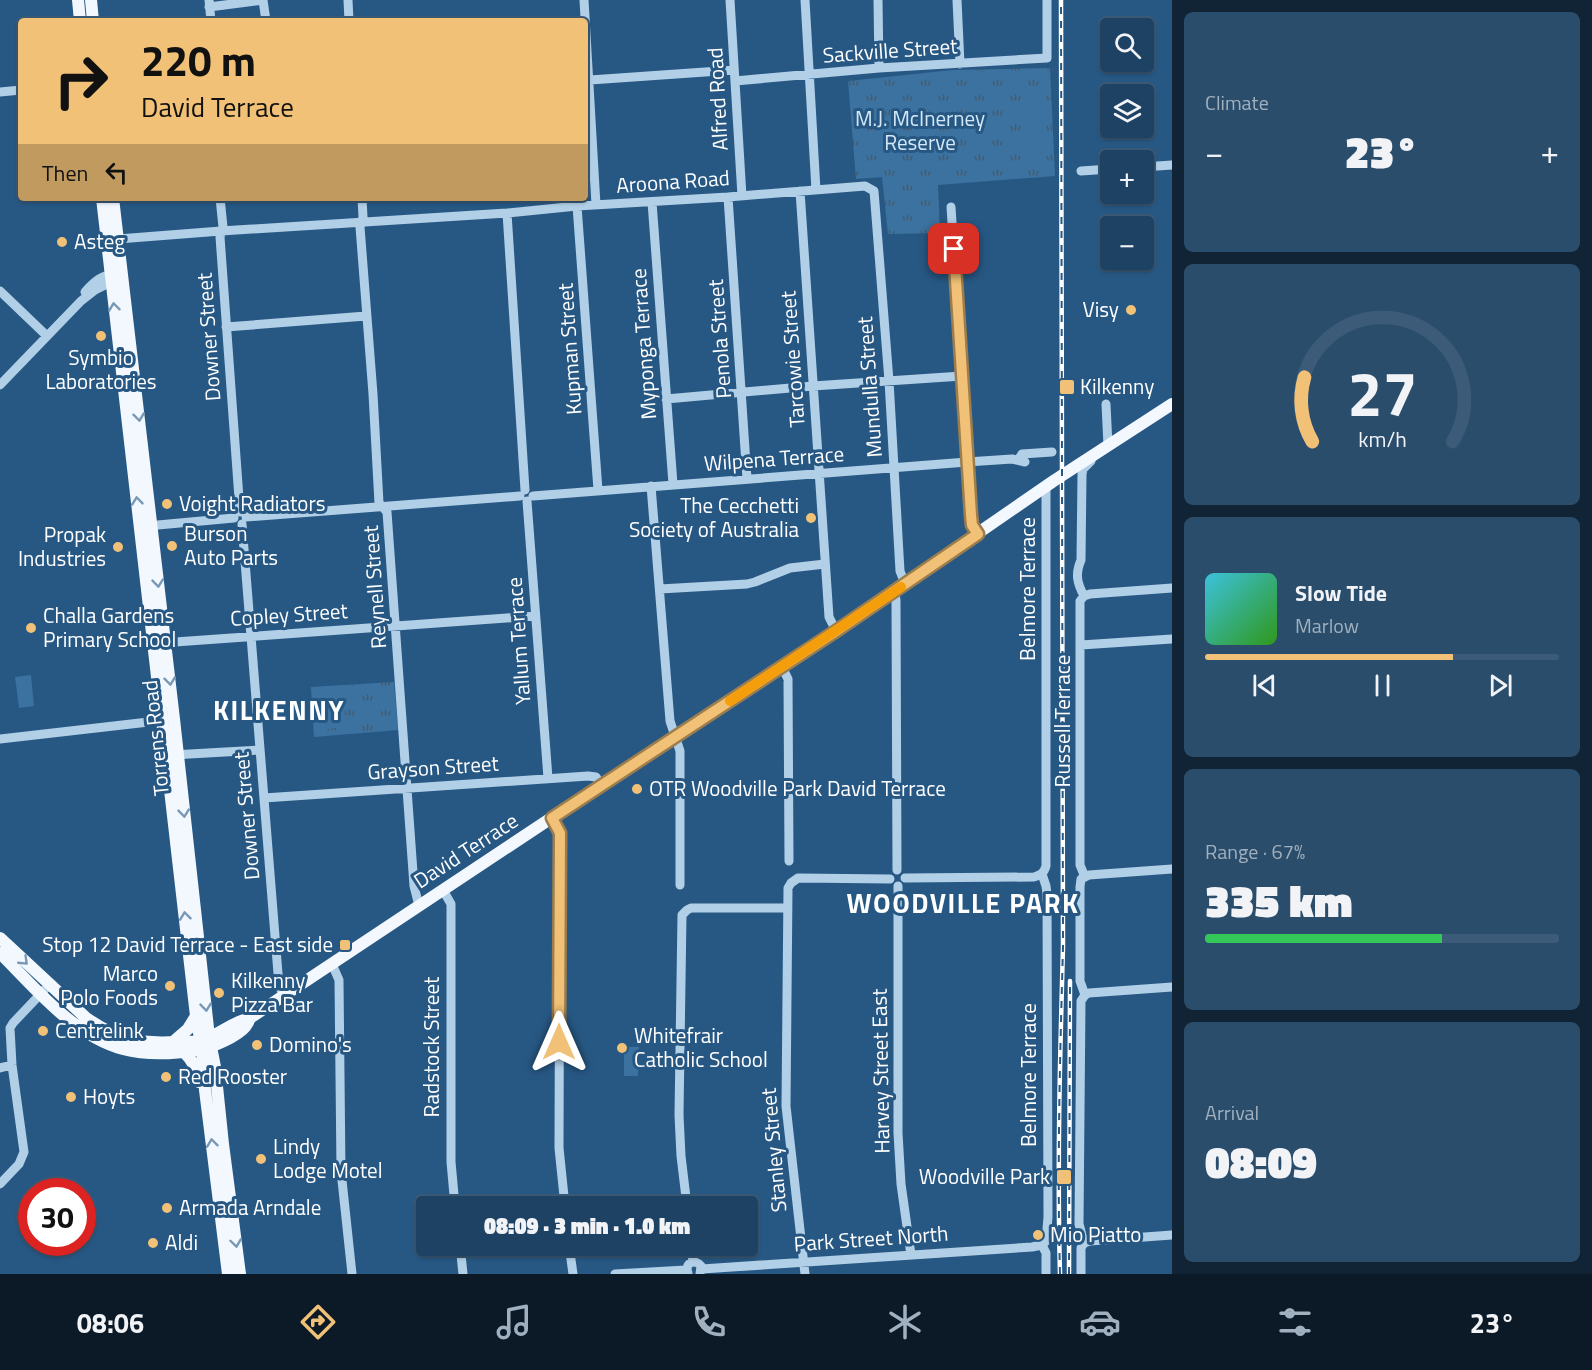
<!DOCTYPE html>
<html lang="en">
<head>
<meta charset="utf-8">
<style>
	:root { --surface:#1d4263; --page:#2a4d6c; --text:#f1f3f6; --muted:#a0b0be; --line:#3b5b78; --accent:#f0c176 }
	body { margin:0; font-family:"Titillium Web",sans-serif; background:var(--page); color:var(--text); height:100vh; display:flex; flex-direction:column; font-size:22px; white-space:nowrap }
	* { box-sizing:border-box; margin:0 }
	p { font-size:20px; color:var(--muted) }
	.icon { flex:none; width:33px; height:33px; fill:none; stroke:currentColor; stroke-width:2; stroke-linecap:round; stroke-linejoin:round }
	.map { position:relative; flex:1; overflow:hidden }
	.details { display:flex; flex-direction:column; gap:12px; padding:12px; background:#102436; width:420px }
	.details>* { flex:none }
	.banner { position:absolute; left:18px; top:18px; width:570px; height:183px; border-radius:6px; box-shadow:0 2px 4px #0004,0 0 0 2px var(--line); background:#f0c176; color:#111; overflow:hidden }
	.controls { position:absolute; left:1100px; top:18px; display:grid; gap:12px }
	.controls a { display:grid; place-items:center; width:54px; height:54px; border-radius:6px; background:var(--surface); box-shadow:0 2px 4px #0004,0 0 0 2px var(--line); font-size:30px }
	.speed { position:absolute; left:18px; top:1178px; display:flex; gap:12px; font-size:30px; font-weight:700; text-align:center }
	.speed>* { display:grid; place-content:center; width:78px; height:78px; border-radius:50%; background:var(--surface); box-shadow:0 2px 4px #0004,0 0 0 2px var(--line); line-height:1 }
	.speed .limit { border:9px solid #d22; background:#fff; color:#111 }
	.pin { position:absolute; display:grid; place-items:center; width:51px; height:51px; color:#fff; margin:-26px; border-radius:12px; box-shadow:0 3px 9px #0006 }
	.me { position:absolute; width:66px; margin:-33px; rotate:0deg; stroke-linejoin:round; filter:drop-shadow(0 0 4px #0008) }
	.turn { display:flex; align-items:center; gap:21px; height:126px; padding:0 24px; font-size:27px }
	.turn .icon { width:78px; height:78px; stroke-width:2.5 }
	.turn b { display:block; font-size:42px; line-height:51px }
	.then { display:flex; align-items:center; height:57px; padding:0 24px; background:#0003; gap:12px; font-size:22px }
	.big { font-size:45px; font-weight:800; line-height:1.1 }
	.details .tile { flex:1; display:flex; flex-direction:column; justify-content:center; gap:9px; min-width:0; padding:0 21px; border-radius:9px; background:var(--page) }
	.details .dial { align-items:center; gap:0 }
	.dial svg { height:156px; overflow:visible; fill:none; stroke:var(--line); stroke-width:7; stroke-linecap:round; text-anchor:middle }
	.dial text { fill:var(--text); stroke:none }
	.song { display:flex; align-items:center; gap:18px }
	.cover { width:72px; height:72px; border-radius:9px; background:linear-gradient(135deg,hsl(190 70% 55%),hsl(110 70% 35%)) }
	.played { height:6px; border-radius:3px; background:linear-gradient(90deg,var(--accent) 70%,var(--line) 70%) }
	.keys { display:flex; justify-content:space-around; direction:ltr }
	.heat { display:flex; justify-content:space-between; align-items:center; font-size:33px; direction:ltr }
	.charge { height:9px; border-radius:4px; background:linear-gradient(90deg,#34c759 67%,var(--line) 0) }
	.trip { position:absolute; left:416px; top:1196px; width:342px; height:60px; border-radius:6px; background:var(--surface); box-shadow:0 2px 4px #0004,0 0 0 2px var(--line); font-weight:800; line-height:60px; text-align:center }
	.menu { display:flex; height:96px; justify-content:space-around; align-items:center; background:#0c1a28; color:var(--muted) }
	.menu .icon { width:42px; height:42px }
	.menu .current { color:var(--accent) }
	.menu b { font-size:27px; color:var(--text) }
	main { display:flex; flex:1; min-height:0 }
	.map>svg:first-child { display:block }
	.park { fill:url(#park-tufts) }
	.pitch { fill:#3c72a0 }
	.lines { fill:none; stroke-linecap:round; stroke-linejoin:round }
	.minor { stroke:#b1cfe7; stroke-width:9 }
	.major { stroke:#f2f8fe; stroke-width:12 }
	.rail-casing { stroke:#fff; stroke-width:4.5 }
	.rail { stroke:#275884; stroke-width:2; stroke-dasharray:7; stroke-linecap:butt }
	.oneway { stroke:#7898b5 }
	.route-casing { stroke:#9c7d4d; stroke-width:15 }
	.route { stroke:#f0c176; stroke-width:10 }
	.slow { stroke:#f59e0b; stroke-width:10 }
	.poi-dot { fill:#f0c176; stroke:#275884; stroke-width:2 }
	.labels { text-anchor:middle; stroke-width:6; stroke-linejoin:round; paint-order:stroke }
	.street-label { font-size:21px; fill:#fff; stroke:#275884 }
	.park-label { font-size:21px; fill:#d4e7f6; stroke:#275884 }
	.poi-label { font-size:21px; fill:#fff; stroke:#275884; text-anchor:start }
	.district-label { font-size:27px; font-weight:bold; letter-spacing:1.5px; fill:#fff; stroke:#275884 }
</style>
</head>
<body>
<main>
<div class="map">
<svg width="1172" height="1274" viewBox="0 0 1172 1274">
	<defs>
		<pattern id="park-tufts" width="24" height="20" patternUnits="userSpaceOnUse" patternTransform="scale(1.5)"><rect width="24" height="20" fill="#3c72a0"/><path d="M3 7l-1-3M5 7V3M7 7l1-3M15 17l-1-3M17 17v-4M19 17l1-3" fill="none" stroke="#465b6e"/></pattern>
	</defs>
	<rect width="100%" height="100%" fill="#275884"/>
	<path class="park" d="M 1050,68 L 1055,176 L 938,185 L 940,233 L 888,234 L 882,177 L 856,179 L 848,81 L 953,70 Z
		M 394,682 L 398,730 L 314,737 L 311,687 Z"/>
	<path class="pitch" d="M 1021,102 L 1041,102 L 1042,135 L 1040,135 L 1040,144 L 1018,155 L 1014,152 L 1013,135 L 1021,135 Z
		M 31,675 L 34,706 L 19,708 L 15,677 Z
		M 346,689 L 347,700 L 344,701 L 345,715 L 348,716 L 349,727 L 325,729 L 324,717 L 320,717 L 319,703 L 322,702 L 321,691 Z
		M 624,1047 L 639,1047 L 638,1076 L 624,1076 Z"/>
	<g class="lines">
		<path class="minor" d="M 209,0 L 211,21
			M 263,0 L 266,21
			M 348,0 L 349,21
			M 584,0 L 596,205
			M 730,0 L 742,196
			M 805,0 L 816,190
			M 878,0 L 879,68
			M 957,0 L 960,64
			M 209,7 L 263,0
			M 590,80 L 734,70
			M 735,81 L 879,68 L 1047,58 L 1047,0
			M 0,92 L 21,90
			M 1143,167 L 1172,165
			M 1081,171 L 1110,169
			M 800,191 L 829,617 L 836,631
			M 728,197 L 747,479
			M 220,198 L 223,227 L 220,237 L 240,512
			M 362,198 L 363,217 L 360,227 L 373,394 L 379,503 L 387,512 L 414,886 L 419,906
			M 652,202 L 673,484
			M 577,206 L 598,490
			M 951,207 L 971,515 L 972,525 L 978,534
			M 507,213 L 525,490
			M 118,239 L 221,231 L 507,213 L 577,206 L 728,197 L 865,186 L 874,191 L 889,381 L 900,571 L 905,584
			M 0,291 L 47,336
			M 85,292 C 93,283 103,273 116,275
			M 226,327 L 366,316
			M 0,385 L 81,301 L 95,290 L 115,280
			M 666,399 L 813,386 L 962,376
			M 1106,404 L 1108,446
			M 1018,460 L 1022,454 L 1052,452
			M 651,486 L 670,721 L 680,751 L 680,885
			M 533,496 L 967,462 L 1012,459 L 1025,462
			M 527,501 L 548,778
			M 246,517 L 520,496
			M 242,524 L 279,986 L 284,996
			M 147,526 L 234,518
			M 660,589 L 747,584 L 755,582 L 790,568 L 825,564
			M 894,591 L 896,600 L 897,870
			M 1084,596 L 1090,594 L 1172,588
			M 161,643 L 535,616
			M 1081,645 L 1172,639
			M 782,667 L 788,679 L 789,861
			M 0,739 L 166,720
			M 172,755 L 260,750
			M 264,798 L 588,776 L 596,777 L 601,785
			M 552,818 L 558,826 L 560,833 L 559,1148 L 565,1206
			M 1085,877 L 1080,865 L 1080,601 L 1084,596 C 1077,583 1075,574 1081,560 L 1082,474 L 1083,469 L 1091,461
			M 1085,877 L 1081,879 L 1080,887 L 1080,981 L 1085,995
			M 1085,877 L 1089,875 L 1172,869
			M 905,878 L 1034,877 C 1041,875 1044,873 1046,866 L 1046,486
			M 898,886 L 898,1133 L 901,1184 L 911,1255
			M 443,890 L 451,904 L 451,1162 L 455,1206
			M 332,964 L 339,980 L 341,1171 L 352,1274
			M 0,1068 L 12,1065
			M 0,1184 L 19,1164 L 24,1152 L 12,1065 L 10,1028 L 13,1023 L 49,985
			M 687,1206 L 681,1156 L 679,1115 L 682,915 L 687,910 L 691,908 L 788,908
			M 1084,1243 L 1090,1241 L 1172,1235
			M 460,1245 L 463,1274
			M 569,1245 L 573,1274
			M 691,1245 L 693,1262
			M 1042,1245 L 1046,1241 L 1048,1217 L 1047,894 L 1046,886 L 1042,874
			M 1042,1245 L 1046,1253 L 1046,1274
			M 702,1269 L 1032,1247 L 1042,1245
			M 688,1273 C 684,1263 695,1258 701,1266 L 700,1274
			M 615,1274 L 686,1270
			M 805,1274 L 786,1106 L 788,888 L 791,883 L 798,878 L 890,879
			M 1081,1274 L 1081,1248 L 1084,1243 L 1079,1224 L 1081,1001 L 1085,995 L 1089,993 L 1172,987"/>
		<path class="major" d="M 78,0 L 80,21
			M 91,0 L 93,21
			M 102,198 L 196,1016 L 202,1050 L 205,1090 L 228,1274
			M 113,198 L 174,719 L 209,1037 L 215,1067 L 223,1144 L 240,1274
			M 0,938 L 85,1017 C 117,1040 138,1044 176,1042 C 184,1042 192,1042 200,1041 C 218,1036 232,1022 250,1018 L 601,785 L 836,631 L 1055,480 L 1172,404
			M 0,953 C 36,989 73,1035 123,1049 C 146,1055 173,1054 197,1050 C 211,1048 237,1037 246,1026 C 247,1026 250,1018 250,1018
			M 173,1042 L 188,1029 L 196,1016
			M 184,1052 C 193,1061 197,1069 199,1082"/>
		<g class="rail-casing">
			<path id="rail" d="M 1060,1274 C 1057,1165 1060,1056 1063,947 L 1061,0
				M 1069,1274 L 1070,981"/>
		</g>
		<use href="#rail" class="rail"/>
	</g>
	<defs><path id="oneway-chevron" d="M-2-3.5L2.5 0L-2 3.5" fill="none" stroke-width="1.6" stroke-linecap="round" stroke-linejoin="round" transform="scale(1.5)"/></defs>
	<g class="oneway">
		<use href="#oneway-chevron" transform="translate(114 307) rotate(-97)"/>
		<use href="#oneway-chevron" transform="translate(139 417) rotate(83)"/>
		<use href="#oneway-chevron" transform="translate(137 501) rotate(-96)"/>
		<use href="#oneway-chevron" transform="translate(158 583) rotate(84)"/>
		<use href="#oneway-chevron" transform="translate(170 681) rotate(83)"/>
		<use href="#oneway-chevron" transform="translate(184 813) rotate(84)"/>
		<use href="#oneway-chevron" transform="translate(185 916) rotate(-97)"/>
		<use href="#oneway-chevron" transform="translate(24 961) rotate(44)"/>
		<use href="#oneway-chevron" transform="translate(206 1007) rotate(84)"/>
		<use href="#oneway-chevron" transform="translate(212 1143) rotate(-97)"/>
		<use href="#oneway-chevron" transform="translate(236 1243) rotate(82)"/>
	</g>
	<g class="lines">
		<g class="route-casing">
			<path id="route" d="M 559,1042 L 560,833 L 552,818 L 836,631 L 978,534 L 972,525 L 971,515 L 954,249"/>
		</g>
		<use href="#route" class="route"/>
		<path class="slow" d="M 730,701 L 901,587"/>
	</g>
	<g class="poi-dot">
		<circle cx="62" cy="242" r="6"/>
		<circle cx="1131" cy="310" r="6"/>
		<circle cx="101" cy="336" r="6"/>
		<rect x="1059" y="379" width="16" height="16" rx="3"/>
		<circle cx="167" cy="504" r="6"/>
		<circle cx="811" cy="518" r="6"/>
		<circle cx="172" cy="546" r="6"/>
		<circle cx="118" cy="547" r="6"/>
		<circle cx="31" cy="628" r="6"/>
		<circle cx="637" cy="789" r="6"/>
		<rect x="339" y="939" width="12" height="12" rx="3"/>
		<circle cx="170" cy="986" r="6"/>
		<circle cx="219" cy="993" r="6"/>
		<circle cx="43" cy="1031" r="6"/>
		<circle cx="257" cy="1045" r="6"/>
		<circle cx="622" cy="1048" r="6"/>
		<circle cx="166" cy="1077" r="6"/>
		<circle cx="71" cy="1097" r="6"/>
		<circle cx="261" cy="1159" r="6"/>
		<rect x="1056" y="1169" width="16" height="16" rx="3"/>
		<circle cx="167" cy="1208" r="6"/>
		<circle cx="1038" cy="1235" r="6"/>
		<circle cx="153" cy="1243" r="6"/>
	</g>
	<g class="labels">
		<g class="street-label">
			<text transform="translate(890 51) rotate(-4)" y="7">Sackville Street</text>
			<text transform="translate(718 99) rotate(-93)" y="7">Alfred Road</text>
			<text transform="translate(673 182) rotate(-4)" y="7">Aroona Road</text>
			<text transform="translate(209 337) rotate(-94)" y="7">Downer Street</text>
			<text transform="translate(720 339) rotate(-94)" y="7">Penola Street</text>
			<text transform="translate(644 344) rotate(-94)" y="7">Myponga Terrace</text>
			<text transform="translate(570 349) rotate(-94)" y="7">Kupman Street</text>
			<text transform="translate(793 359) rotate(-94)" y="7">Tarcowie Street</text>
			<text transform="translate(870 387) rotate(-94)" y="7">Mundulla Street</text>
			<text transform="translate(774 459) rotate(-4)" y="7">Wilpena Terrace</text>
			<text transform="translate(375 587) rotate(-94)" y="7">Reynell Street</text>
			<text transform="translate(1028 589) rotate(-90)" y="7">Belmore Terrace</text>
			<text transform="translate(289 615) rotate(-4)" y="7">Copley Street</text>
			<text transform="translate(519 641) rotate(-94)" y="7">Yallum Terrace</text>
			<text transform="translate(1063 721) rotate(-90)" y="7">Russell Terrace</text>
			<text transform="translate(156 738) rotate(-96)" y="7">Torrens Road</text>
			<text transform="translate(433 768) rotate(-4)" y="7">Grayson Street</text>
			<text transform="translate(247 816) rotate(-95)" y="7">Downer Street</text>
			<text transform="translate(466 851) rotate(-33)" y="7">David Terrace</text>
			<text transform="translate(432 1047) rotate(-90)" y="7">Radstock Street</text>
			<text transform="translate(881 1071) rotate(-91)" y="7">Harvey Street East</text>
			<text transform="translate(1029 1075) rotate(-90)" y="7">Belmore Terrace</text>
			<text transform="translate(774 1150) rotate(-95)" y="7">Stanley Street</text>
			<text transform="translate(871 1239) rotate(-4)" y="7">Park Street North</text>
		</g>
		<g class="park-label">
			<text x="920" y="126">M.J. McInerney<tspan x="920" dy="24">Reserve</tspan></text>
		</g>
		<g class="poi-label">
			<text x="74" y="249">Asteg</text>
			<text x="1119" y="317" text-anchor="end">Visy</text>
			<text x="101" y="365" text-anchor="middle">Symbio<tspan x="101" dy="24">Laboratories</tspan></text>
			<text x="1080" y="394">Kilkenny</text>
			<text x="179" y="511">Voight Radiators</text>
			<text x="799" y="513" text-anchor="end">The Cecchetti<tspan x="799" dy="24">Society of Australia</tspan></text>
			<text x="184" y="541">Burson<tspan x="184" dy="24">Auto Parts</tspan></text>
			<text x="106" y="542" text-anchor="end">Propak<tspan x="106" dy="24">Industries</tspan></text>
			<text x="43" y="623">Challa Gardens<tspan x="43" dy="24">Primary School</tspan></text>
			<text x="649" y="796">OTR Woodville Park David Terrace</text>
			<text x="333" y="952" text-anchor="end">Stop 12 David Terrace - East side</text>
			<text x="158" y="981" text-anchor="end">Marco<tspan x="158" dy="24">Polo Foods</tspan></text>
			<text x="231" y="988">Kilkenny<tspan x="231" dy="24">Pizza Bar</tspan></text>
			<text x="55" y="1038">Centrelink</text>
			<text x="634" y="1043">Whitefrair<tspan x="634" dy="24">Catholic School</tspan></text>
			<text x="269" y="1052">Domino's</text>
			<text x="178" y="1084">Red Rooster</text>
			<text x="83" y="1104">Hoyts</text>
			<text x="273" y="1154">Lindy<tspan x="273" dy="24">Lodge Motel</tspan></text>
			<text x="1050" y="1184" text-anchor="end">Woodville Park</text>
			<text x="179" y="1215">Armada Arndale</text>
			<text x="1050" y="1242">Mio Piatto</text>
			<text x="165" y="1250">Aldi</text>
		</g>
		<g class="district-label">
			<text x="279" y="720">KILKENNY</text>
			<text x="963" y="913">WOODVILLE PARK</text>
		</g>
	</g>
</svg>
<div class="controls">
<a><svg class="icon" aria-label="search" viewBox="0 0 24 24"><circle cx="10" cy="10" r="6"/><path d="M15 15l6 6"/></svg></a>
<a><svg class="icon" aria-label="layers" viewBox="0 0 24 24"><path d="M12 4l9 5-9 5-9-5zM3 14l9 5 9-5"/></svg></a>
<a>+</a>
<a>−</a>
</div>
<div class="speed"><div class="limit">30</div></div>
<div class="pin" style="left:954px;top:249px;background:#d93025"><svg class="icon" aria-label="arrive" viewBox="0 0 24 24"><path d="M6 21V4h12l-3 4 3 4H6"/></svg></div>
<svg class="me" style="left:559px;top:1042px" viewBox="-20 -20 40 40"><path d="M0-17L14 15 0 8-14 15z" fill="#f0c176" stroke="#fff" stroke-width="4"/></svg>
<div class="trip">08:09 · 3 min · 1.0 km</div>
<div class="banner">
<div class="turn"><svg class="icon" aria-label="right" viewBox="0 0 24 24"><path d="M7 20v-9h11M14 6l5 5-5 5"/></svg><div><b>220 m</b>David Terrace</div></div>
<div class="then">Then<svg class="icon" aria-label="left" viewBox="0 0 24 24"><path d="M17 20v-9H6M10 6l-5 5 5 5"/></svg></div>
</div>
</div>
<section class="details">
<div class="tile"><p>Climate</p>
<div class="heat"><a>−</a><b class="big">23°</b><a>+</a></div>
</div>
<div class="tile dial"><svg viewBox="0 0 100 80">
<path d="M14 69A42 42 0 1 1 86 69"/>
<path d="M14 69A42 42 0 0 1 10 36" stroke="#f0c176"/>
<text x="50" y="56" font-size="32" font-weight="700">27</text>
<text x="50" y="72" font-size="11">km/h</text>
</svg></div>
<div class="tile">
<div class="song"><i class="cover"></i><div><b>Slow Tide</b><p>Marlow</p></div></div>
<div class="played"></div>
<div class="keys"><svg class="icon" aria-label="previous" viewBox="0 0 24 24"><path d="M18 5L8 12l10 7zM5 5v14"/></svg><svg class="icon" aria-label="pause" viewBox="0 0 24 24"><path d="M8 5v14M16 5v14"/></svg><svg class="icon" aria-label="next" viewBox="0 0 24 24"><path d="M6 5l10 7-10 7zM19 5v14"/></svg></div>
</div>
<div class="tile"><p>Range · 67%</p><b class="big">335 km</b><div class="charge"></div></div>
<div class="tile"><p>Arrival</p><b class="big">08:09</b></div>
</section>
</main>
<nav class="menu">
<b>08:06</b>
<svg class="icon current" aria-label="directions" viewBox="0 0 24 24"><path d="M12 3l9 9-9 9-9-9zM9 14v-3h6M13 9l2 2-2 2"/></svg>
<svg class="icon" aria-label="music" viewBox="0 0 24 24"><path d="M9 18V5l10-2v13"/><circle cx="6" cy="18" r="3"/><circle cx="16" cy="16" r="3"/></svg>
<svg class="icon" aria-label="phone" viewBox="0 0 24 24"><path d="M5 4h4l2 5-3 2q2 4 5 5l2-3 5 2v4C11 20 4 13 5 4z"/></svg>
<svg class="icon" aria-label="climate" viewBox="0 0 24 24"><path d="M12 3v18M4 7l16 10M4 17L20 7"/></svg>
<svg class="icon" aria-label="car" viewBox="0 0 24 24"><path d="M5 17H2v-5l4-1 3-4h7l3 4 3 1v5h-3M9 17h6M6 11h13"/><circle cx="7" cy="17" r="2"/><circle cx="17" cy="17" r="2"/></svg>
<svg class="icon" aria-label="filters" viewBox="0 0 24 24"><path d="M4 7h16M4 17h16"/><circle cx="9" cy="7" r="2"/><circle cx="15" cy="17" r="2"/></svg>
<b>23°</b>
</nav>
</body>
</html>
